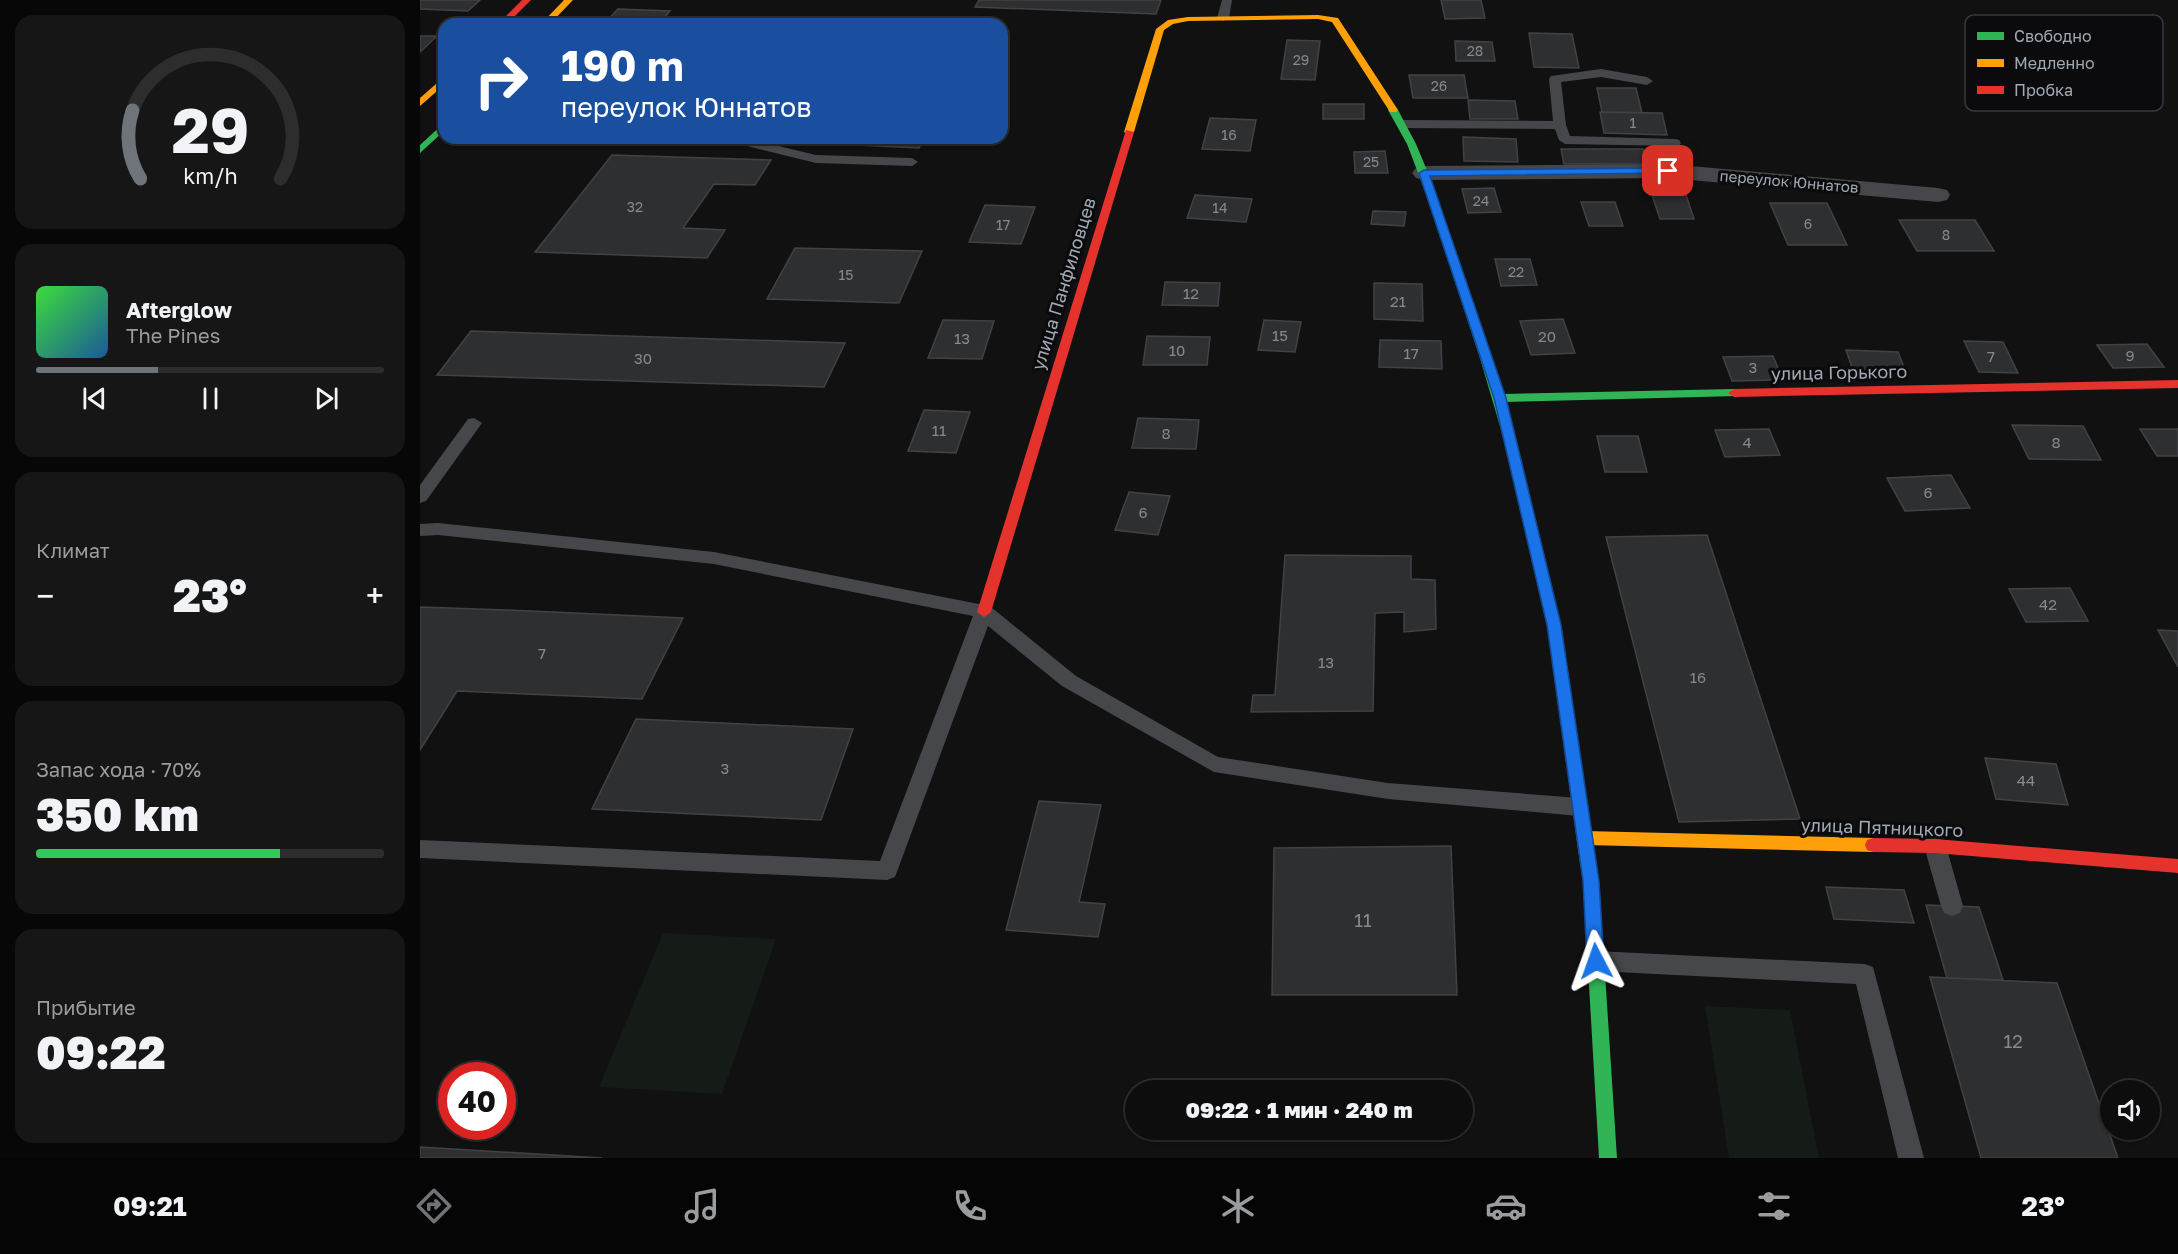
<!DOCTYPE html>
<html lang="ru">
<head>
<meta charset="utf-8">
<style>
	:root { --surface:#0d0d0d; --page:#161616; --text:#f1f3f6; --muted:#9a9c9d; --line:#2d2d2e; --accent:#6f747a }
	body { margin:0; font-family:"Golos Text",sans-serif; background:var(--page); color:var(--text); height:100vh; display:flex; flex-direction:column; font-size:22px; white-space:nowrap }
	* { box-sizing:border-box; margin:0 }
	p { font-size:20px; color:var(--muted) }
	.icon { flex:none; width:33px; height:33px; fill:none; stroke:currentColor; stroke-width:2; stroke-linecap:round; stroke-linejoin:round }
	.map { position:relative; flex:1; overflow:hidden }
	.side { display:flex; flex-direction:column; gap:15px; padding:15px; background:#070707; width:420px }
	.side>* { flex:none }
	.hud { position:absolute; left:18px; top:18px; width:570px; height:126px; border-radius:18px; box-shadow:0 2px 4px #0004,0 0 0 2px var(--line); background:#1a4fa0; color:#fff; overflow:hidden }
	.buttons { position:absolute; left:1680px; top:1080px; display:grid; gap:12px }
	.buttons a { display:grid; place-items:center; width:60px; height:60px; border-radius:50%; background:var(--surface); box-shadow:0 2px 4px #0004,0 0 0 2px var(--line); font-size:30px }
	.speed { position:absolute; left:18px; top:1062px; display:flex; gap:12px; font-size:30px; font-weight:700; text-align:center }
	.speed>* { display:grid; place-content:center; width:78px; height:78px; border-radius:50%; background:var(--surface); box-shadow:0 2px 4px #0004,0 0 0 2px var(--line); line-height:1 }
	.speed .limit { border:9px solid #d22; background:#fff; color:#111 }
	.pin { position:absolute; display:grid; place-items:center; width:51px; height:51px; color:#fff; margin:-26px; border-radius:12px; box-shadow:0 3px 9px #0006 }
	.me { position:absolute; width:66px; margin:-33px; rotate:356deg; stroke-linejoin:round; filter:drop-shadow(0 0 4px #0008) }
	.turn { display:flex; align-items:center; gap:21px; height:126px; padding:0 24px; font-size:27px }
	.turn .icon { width:78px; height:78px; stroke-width:2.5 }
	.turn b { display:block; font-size:42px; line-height:51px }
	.big { font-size:45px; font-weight:800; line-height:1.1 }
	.side .card { flex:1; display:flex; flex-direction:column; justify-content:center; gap:9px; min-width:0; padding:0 21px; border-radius:18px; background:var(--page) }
	.side .dial { align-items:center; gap:0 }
	.dial svg { height:156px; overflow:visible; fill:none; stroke:var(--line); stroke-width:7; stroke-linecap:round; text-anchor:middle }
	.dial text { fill:var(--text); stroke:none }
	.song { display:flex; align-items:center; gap:18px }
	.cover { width:72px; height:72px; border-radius:9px; background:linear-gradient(135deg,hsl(120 70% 55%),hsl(210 70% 35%)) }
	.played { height:6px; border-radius:3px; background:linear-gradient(90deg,var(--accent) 35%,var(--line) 35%) }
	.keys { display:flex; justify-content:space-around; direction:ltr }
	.heat { display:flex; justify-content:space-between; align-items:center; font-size:33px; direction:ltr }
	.charge { height:9px; border-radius:4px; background:linear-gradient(90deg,#34c759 70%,var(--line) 0) }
	.trip { position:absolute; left:705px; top:1080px; width:348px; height:60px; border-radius:30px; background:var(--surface); box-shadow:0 2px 4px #0004,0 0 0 2px var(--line); font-weight:800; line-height:60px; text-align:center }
	.dock { display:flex; height:96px; justify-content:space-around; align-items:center; background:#050505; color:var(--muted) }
	.dock .icon { width:42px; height:42px }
	.dock .selected { color:var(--accent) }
	.dock b { font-size:27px; color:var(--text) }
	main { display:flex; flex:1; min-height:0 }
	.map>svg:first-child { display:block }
	.green { fill:#151b16 }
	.building { fill:#2e2f31; stroke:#404245; stroke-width:1.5 }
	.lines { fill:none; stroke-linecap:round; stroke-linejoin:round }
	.lane { fill:#45474a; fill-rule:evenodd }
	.street { fill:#45474a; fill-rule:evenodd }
	.fast { fill:#30b455; fill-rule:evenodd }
	.slow { fill:#ff9f0a; fill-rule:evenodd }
	.jam { fill:#e5322d; fill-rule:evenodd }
	.route { fill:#1a73e8; stroke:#114b97; stroke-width:1.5 }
	.labels { text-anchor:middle; stroke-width:6; stroke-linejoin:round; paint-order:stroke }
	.far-number-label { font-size:14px; fill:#848a92 }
	.far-street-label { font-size:15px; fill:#a1a9b3; stroke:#0b0b0d }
	.number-label { font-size:15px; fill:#848a92 }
	.street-label { font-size:18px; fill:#a1a9b3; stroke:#0b0b0d }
	.near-number-label { font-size:18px; fill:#848a92 }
	.key { fill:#0b0b0d; stroke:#383a3f; stroke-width:1.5 }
	.key-label { font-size:16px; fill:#a1a9b3 }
</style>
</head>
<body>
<main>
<section class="side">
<div class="card dial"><svg viewBox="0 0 100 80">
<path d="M14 69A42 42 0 1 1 86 69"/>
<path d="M14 69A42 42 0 0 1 10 34" stroke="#6f747a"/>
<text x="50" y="56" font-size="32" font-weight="700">29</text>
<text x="50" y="72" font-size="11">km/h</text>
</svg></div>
<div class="card">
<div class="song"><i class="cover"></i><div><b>Afterglow</b><p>The Pines</p></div></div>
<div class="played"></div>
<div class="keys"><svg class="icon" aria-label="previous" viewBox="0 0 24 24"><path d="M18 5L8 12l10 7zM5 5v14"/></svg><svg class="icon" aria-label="pause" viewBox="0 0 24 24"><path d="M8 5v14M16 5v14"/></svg><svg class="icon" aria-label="next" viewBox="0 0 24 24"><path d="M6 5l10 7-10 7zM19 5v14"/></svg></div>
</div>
<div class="card"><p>Климат</p>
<div class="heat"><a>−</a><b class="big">23°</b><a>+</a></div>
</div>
<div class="card"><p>Запас хода · 70%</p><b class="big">350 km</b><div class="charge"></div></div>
<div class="card"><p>Прибытие</p><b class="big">09:22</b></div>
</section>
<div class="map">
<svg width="1758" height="1158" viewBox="0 0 1758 1158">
	<rect width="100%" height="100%" fill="#111"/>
	<path class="green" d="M 243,933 L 356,939 L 302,1094 L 179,1087 Z
		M 1285,1006 L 1370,1010 L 1399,1158 L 1309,1158 Z"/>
	<path class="building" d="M 0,0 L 60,0 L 48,11 L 0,9 Z
		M 559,0 L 741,0 L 736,14 L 555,7 Z
		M 1021,0 L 1061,0 L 1065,18 L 1025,19 Z
		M 198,9 L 250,11 L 239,24 L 184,24 Z
		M 1109,33 L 1152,34 L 1159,68 L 1114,67 Z
		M 0,36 L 17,36 L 0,52 Z
		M 867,40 L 900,41 L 895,80 L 861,79 Z
		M 1035,41 L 1072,42 L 1075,61 L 1036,61 Z
		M 989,75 L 1044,75 L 1048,98 L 993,98 Z
		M 1177,88 L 1216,88 L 1222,113 L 1182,112 Z
		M 1048,100 L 1095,101 L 1098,119 L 1050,119 Z
		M 903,104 L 944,104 L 944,119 L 903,119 Z
		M 1180,112 L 1242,113 L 1247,135 L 1184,133 Z
		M 790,118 L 836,120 L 830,151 L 782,149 Z
		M 1043,137 L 1096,139 L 1098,162 L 1044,161 Z
		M 400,138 L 504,138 L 499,148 L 396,143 Z
		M 1141,149 L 1223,149 L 1228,164 L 1144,164 Z
		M 965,151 L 968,173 L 935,173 L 934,152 Z
		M 192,155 L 351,160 L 335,185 L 294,184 L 263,228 L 305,230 L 287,258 L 115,252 Z
		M 1074,188 L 1081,212 L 1048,213 L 1042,189 Z
		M 775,195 L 832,199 L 826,222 L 767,218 Z
		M 1232,195 L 1266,195 L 1274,219 L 1240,219 Z
		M 1161,202 L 1195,202 L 1203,226 L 1169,226 Z
		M 1350,203 L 1407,203 L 1427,245 L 1368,245 Z
		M 565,205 L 615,207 L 601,244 L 549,242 Z
		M 953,211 L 986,212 L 984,226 L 951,224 Z
		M 1479,220 L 1555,220 L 1574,251 L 1497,251 Z
		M 375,248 L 502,251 L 479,303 L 347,299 Z
		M 1075,259 L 1110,259 L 1117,285 L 1081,286 Z
		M 745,282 L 800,283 L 798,306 L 742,305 Z
		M 954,283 L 1002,284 L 1003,321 L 954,319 Z
		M 1143,319 L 1155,353 L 1111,355 L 1100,321 Z
		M 523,320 L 574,321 L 562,359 L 508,358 Z
		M 844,320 L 881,322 L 875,352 L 838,350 Z
		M 51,331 L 425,343 L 404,387 L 17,375 Z
		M 727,336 L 790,337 L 787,365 L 723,365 Z
		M 960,340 L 1021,341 L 1022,369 L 959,367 Z
		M 1544,341 L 1583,342 L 1598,373 L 1559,372 Z
		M 1727,344 L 1744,367 L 1693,368 L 1677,345 Z
		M 1426,350 L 1478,352 L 1487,375 L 1434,373 Z
		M 1353,356 L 1363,380 L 1312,381 L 1303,357 Z
		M 504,410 L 550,412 L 536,453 L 488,451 Z
		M 718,418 L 779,420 L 776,449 L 712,448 Z
		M 1592,425 L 1663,426 L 1681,460 L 1609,459 Z
		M 1349,429 L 1360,455 L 1305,457 L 1295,430 Z
		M 1720,429 L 1758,429 L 1758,456 L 1737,456 Z
		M 1177,436 L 1218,436 L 1227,472 L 1185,472 Z
		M 1531,475 L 1550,508 L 1485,511 L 1467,478 Z
		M 709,492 L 750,496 L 738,535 L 695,530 Z
		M 1287,535 L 1380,819 L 1259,822 L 1186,537 Z
		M 865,555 L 991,556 L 991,579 L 1015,580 L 1016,629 L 984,632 L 984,612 L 955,613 L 953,711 L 831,712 L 833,695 L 855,695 Z
		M 1650,588 L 1668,621 L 1606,622 L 1589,589 Z
		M 0,607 L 86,610 L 263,618 L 222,699 L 37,691 L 0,750 Z
		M 1738,630 L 1758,631 L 1758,667 Z
		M 216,719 L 433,729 L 401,820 L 172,809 Z
		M 1565,758 L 1636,764 L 1648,805 L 1576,799 Z
		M 619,801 L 681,805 L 659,902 L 685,904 L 678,937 L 586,930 Z
		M 1031,846 L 1037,995 L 852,995 L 854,848 Z
		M 1406,887 L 1484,890 L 1494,923 L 1414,919 Z
		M 1506,905 L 1559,907 L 1583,980 L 1527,978 Z
		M 1510,977 L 1637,983 L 1698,1158 L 1561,1158 Z
		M 0,1147 L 182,1158 L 0,1158 Z"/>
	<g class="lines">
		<path class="lane" d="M 802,0 L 812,0 L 809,18 L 803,21 L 797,18 Z
			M 1181,69 L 1227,77 L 1233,81 L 1227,85 L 1181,77 L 1141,82 L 1146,125 L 1150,136 L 1255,139 L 1259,140 L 1261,143 L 1259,146 L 1145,144 L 1139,140 L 1135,129 L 982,128 L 976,124 L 982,120 L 1133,121 L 1129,79 L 1131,76 Z
			M 304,138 L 325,138 L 396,155 L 492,158 L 498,162 L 492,166 L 396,163 L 306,141 Z
			M 54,418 L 62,423 L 6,501 L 0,503 L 0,485 L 48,419 Z
			M 18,523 L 294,552 L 564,605 L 571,607 L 656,676 L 798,757 L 968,783 L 1159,798 L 1166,801 L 1169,807 L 1166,813 L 1159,816 L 968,799 L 794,772 L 642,686 L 568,626 L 475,877 L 467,880 L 0,858 L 0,840 L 460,861 L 553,616 L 294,564 L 18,535 L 0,536 L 0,524 Z
			M 1515,837 L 1523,840 L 1526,846 L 1543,906 L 1540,913 L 1532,916 L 1524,913 L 1521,906 L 1504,846 L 1507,840 Z
			M 1176,951 L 1445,964 L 1453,967 L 1504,1158 L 1478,1158 L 1436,984 L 1176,971 L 1168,968 L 1165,961 L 1168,954 Z"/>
		<path class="street" d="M 1248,164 L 1518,188 L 1527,190 L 1530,195 L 1527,200 L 1518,202 L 1248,178 L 1004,180 L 996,178 L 992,173 L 996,168 L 1004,166 Z"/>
		<path class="fast" d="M 970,108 L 978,110 L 996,144 L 1011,180 L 1083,394 L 1314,389 L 1318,390 L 1320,393 L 1318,396 L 1085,402 L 1102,464 L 1096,468 L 1092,467 L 1060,358 L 1008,199 L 987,144 L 968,110 Z
			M 24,123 L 24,131 L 0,153 L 0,145 Z
			M 1166,842 L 1172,844 L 1174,849 L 1179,881 L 1197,1158 L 1179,1158 L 1163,881 L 1158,849 L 1160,844 Z"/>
		<path class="slow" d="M 144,0 L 153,0 L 130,24 L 121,24 Z
			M 898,15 L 918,18 L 978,110 L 976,112 L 970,112 L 912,22 L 898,19 L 768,21 L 753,24 L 744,30 L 714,132 L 709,135 L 704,132 L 736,29 L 748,20 L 768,17 Z
			M 24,77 L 24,85 L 0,106 L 0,98 Z
			M 1165,831 L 1453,838 L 1459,840 L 1461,845 L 1459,850 L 1453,852 L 1165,845 L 1159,843 L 1157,838 L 1159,833 Z"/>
		<path class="jam" d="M 102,0 L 111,0 L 87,24 L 78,24 Z
			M 706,130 L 714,132 L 571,612 L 564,617 L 557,612 Z
			M 1758,380 L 1758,388 L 1314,397 L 1308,393 L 1314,389 Z
			M 1096,460 L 1102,464 L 1141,625 L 1174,849 L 1172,854 L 1166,856 L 1160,854 L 1158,849 L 1127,625 L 1090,464 Z
			M 1453,838 L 1515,839 L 1758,859 L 1758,873 L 1515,853 L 1453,852 L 1447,850 L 1445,845 L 1447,840 Z"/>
	</g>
	<path class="route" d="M 1248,168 L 1253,171 L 1252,173 L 1010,176 L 1086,398 L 1141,625 L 1179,881 L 1184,961 L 1182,967 L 1176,969 L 1170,967 L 1167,961 L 1163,881 L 1127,625 L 1074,398 L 999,173 L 1004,170 Z"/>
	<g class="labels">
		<g class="far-number-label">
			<text x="1055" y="56">28</text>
			<text x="881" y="65">29</text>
			<text x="1019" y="91">26</text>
			<text x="1213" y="128">1</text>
			<text x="809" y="140">16</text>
			<text x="951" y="167">25</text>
			<text x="1061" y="206">24</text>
			<text x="215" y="212">32</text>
			<text x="800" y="213">14</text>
			<text x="1388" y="229">6</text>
			<text x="583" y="230">17</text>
			<text x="1526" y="240">8</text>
			<text x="1096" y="277">22</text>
			<text x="426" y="280">15</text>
		</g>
		<g class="far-street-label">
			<text transform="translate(1369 182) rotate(5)" y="5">переулок Юннатов</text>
		</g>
		<g class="number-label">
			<text x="771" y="299">12</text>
			<text x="978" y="307">21</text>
			<text x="860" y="341">15</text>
			<text x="1127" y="342">20</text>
			<text x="542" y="344">13</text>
			<text x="757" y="356">10</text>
			<text x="991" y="359">17</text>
			<text x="1710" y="361">9</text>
			<text x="1571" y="362">7</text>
			<text x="223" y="364">30</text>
			<text x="1333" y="373">3</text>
			<text x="519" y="436">11</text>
			<text x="746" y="439">8</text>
			<text x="1327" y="448">4</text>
			<text x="1636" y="448">8</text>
			<text x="1508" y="498">6</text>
			<text x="723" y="518">6</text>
			<text x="1628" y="610">42</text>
			<text x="122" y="659">7</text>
			<text x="906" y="668">13</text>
			<text x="1278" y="683">16</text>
			<text x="305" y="774">3</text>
			<text x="1606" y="786">44</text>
		</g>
		<g class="street-label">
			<text transform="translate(644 284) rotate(-73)" y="6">улица Панфиловцев</text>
			<text transform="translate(1419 373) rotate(-1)" y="6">улица Горького</text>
			<text transform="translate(1462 828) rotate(2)" y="6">улица Пятницкого</text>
		</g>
		<g class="near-number-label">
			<text x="943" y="927">11</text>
			<text x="1593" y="1048">12</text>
		</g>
	</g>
	<rect x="1545" y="15" width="198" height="96" rx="9" class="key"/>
	<rect x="1557" y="32" width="27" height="8" fill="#30b455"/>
	<rect x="1557" y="59" width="27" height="8" fill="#ff9f0a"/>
	<rect x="1557" y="86" width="27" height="8" fill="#e5322d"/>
	<g class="key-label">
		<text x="1594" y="42">Свободно</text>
		<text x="1594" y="69">Медленно</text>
		<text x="1594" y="96">Пробка</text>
	</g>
</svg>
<div class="buttons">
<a><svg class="icon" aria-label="sound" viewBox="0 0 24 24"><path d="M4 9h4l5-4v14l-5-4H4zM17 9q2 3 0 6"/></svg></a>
</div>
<div class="speed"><div class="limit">40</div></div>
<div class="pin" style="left:1248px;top:171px;background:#d93025"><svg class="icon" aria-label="arrive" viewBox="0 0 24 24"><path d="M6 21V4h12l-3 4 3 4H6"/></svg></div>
<svg class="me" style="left:1176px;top:961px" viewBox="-20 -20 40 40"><path d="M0-17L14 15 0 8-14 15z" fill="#1a73e8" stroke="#fff" stroke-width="4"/></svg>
<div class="trip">09:22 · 1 мин · 240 m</div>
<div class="hud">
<div class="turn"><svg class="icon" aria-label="right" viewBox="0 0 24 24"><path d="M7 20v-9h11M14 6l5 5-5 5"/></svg><div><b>190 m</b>переулок Юннатов</div></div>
</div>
</div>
</main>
<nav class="dock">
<b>09:21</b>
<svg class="icon selected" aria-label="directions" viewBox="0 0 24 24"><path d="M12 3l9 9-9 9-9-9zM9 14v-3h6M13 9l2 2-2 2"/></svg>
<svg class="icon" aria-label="music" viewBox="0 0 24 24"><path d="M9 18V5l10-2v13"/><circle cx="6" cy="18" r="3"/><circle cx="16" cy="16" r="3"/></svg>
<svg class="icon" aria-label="phone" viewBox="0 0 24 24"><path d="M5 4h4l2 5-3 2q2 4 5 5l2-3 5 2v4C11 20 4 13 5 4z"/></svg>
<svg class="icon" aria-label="climate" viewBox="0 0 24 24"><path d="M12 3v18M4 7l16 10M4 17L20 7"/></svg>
<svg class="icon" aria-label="car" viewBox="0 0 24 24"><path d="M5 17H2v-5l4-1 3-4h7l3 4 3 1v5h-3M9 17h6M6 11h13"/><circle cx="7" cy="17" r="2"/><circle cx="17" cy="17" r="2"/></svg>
<svg class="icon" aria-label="filters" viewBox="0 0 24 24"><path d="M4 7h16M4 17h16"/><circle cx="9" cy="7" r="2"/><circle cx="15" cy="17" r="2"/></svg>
<b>23°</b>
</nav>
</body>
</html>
